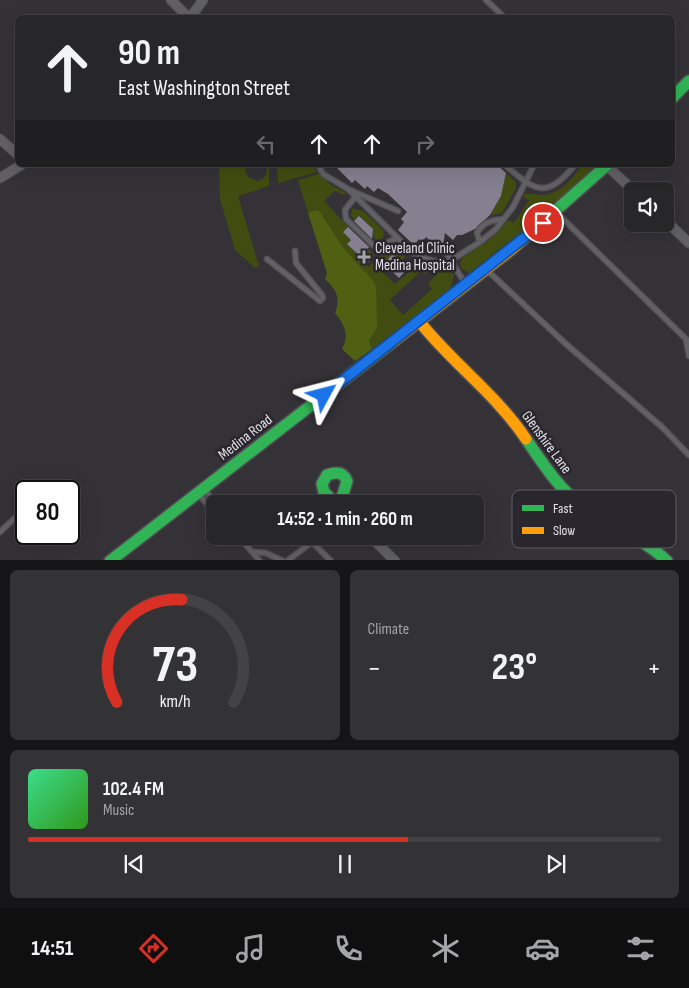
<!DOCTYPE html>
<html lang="en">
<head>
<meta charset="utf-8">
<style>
	:root { --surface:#272629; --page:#333235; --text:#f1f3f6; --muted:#a4a5a8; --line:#434346; --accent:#d93025 }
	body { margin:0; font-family:"Sofia Sans Condensed",sans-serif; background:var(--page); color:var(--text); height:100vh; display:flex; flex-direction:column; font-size:19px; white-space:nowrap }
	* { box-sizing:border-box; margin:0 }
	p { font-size:16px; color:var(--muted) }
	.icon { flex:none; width:28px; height:28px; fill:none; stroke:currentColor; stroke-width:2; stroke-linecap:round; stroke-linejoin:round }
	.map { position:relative; height:560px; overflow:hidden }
	.side { display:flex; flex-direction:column; gap:10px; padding:10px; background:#151517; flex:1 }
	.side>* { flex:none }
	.top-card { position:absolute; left:15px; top:15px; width:660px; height:152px; border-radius:8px; box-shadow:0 5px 20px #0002,0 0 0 1px var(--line); background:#272629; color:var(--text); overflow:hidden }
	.buttons { position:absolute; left:624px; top:182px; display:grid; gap:10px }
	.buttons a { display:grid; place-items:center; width:50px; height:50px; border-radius:8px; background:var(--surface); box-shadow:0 5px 20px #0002,0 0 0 1px var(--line); font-size:25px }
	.speed { position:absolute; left:15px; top:480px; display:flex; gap:10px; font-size:25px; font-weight:700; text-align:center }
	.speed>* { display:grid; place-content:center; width:65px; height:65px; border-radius:50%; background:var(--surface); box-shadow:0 5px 20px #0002,0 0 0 1px var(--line); line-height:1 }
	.speed .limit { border:2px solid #111; border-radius:8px; background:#fff; color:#111 }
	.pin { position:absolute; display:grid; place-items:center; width:42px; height:42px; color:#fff; margin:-21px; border:2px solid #fff; border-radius:50%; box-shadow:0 1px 5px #0007 }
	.me { position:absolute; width:55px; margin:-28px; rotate:52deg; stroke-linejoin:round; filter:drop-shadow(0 0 4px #0008) }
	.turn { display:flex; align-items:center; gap:18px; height:105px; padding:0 20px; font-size:22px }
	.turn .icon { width:65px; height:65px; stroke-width:2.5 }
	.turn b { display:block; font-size:35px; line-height:42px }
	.lanes { display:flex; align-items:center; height:48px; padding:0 20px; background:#0003; justify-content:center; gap:25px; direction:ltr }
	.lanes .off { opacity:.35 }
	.big { font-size:38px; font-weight:700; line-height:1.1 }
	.side .card { flex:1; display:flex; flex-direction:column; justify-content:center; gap:8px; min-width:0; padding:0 18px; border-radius:8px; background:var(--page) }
	.side .dial { align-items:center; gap:0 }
	.dial svg { height:130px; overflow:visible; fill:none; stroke:var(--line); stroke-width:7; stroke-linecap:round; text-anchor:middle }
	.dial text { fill:var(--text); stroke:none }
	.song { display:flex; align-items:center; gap:15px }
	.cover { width:60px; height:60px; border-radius:8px; background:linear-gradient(135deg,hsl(150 70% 55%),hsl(110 70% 35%)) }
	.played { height:5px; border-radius:2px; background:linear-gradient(90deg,var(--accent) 60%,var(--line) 60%) }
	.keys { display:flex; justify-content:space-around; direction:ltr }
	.heat { display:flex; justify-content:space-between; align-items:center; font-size:28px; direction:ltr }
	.side .tiles { flex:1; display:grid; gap:10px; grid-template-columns:1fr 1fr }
	.card:last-child { grid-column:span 2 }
	.trip { position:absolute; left:206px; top:495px; width:278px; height:50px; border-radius:8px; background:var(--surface); box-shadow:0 5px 20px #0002,0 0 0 1px var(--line); font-weight:700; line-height:50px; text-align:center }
	.dock { display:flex; height:80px; justify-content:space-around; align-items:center; background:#100f10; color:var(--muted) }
	.dock .icon { width:35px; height:35px }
	.dock .on { color:var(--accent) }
	.dock b { font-size:22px; color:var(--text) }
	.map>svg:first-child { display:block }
	.green { fill:#414d10 }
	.forest { fill:#506012 }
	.building { fill:#857f90 }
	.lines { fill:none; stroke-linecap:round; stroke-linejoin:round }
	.lane-casing { stroke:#504e53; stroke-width:7 }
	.street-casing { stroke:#504e53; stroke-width:11 }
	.fast-casing { stroke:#504e53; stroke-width:14 }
	.slow-casing { stroke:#504e53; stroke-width:14 }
	.lane { stroke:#616064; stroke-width:4.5 }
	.street { stroke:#616064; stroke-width:9 }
	.fast { stroke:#30b455; stroke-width:11 }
	.slow { stroke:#ff9f0a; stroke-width:11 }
	.route-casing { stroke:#114b97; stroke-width:12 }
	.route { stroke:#1a73e8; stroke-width:9 }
	.poi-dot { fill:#a5a3a9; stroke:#29262e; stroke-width:2 }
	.labels { text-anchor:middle; stroke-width:5; stroke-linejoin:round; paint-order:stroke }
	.poi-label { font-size:15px; fill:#e2e0e6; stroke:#29262e; text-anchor:start }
	.street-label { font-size:15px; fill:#e2e0e6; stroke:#29262e }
	.key { fill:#29262e; stroke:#605e65; stroke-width:1 }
	.key-label { font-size:14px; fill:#e2e0e6 }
</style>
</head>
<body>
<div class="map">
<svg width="689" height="561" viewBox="0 0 689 561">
	<rect width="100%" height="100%" fill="#343237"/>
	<path class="green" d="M 219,165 L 247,165 L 245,171 L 248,177 L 257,181 C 265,179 269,173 266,165 L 269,165 L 269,186 L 238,196 L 259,266 L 255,268 L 235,250 L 220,199 Z
		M 277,165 L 313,165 L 317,172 L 278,183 Z
		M 582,165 L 593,167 L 573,191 L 469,273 L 462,269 L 460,264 L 462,258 L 488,241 L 509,220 L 514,223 L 529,200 L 523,197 L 524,194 C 530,193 537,195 544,195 C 562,193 572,178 582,165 Z
		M 320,173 L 331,185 L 346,193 L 345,195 L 334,191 L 324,201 L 348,227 L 343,232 L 351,240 L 348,244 L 361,257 L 368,249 L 375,255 L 367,264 L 369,267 L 387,249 L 394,246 L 405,254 L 405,257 L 401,261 L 393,254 L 379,269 L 395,284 L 411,270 L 416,273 L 420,266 L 430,269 L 426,275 L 421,271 L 390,300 L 403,315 L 432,289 L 428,283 L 439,272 L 450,270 L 454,275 L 450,290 L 372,349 L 369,341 L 377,328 L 372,279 L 342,247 L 315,210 L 308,213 L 298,180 Z
		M 506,173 L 516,182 L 516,188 L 502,213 L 492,215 L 491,214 L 501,196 Z
		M 352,208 L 363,211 L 383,230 L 384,234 L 382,239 L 376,240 L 373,236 L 373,229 L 360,216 L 355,220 L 351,216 Z"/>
	<path class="forest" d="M 315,210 L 320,212 L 344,249 L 372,279 L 376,287 L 377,328 L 369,341 L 372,349 L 355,361 L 342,349 C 350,335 344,324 335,313 C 341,298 336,289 325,279 L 327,273 L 308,213 Z"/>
	<path class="building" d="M 334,165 L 497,165 L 506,173 L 501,196 L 490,215 L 475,229 L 462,235 L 457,235 L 453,240 L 445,233 L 443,245 L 438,248 L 441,254 L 433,252 L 436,250 L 436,246 L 426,237 L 422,242 L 419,239 L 414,245 L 398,230 L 404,222 L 401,219 L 407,212 L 388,194 L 378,188 L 374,192 L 367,186 L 365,189 L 355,180 L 352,183 Z
		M 359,216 L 373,229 L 372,239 L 354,221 Z
		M 348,227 L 369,247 L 361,257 L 347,244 L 351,240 L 343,232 Z
		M 393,254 L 408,268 L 399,278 L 384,263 Z"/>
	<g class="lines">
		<g class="lane-casing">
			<path id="lane" d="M 486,0 L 505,18
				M 318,165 L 323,174 L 348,189 L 416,256 L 437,262 L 450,261 L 480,242 L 496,229 L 513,207 L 534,165
				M 505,165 C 535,191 546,200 575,165
				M 350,190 L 398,211
				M 355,197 L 345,210 L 346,219 L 374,246 L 380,246 L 397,238
				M 557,213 L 689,342
				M 480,242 L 477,233 C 483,222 492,220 504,219
				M 442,249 C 448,252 458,274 464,281
				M 416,256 L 425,249 L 433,248
				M 267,259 L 320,301 L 323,298 L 322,295 L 296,263 L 295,251
				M 489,272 L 566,344 L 662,427 L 689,455
				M 686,339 L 689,356
				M 206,491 L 215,504
				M 200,496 L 215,512
				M 0,532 L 16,517 L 26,526
				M 36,534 L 45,541
				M 238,536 L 260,561
				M 255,552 L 266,553 L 283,561
				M 287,561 L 312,542 L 331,561"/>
		</g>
		<g class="street-casing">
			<path id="street" d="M 171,0 L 189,18
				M 190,18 L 203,0
				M 0,139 L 18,155
				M 606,165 L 634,191
				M 0,178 L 21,165
				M 665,220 L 689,243
				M 370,536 L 395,561"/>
		</g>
		<g class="fast-casing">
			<path id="fast" d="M 672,98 L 689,81
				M 554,212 L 607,165
				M 526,439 C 543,464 560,491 586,509 C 613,528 643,538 667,561
				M 336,504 L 324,492 L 322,484 L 327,475 C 335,472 343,471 347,481 L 340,504
				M 110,561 L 394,341"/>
		</g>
		<g class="slow-casing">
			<path id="slow" d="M 419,321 C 452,363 496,394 526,439
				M 394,341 L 512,249 L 554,212"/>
		</g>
		<use href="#lane" class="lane"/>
		<use href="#street" class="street"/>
		<use href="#fast" class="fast"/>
		<use href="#slow" class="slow"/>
	</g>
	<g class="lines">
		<g class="route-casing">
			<path id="route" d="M 324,395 L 543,223"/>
		</g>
		<use href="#route" class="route"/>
	</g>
	<path class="poi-dot" d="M361.5 249.5h5v5h5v5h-5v5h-5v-5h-5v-5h5z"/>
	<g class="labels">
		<g class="poi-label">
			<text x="375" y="253">Cleveland Clinic<tspan x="375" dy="17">Medina Hospital</tspan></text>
		</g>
		<g class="street-label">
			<text transform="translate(245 437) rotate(-38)" y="5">Medina Road</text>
			<text transform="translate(547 442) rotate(54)" y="5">Glenshire Lane</text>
		</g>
	</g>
	<rect x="512" y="490" width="164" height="58" rx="8" class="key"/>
	<rect x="522" y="505" width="22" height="6" fill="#30b455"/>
	<rect x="522" y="527" width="22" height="7" fill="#ff9f0a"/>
	<g class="key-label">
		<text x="553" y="513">Fast</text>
		<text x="553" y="535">Slow</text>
	</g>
</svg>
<div class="buttons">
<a><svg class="icon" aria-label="sound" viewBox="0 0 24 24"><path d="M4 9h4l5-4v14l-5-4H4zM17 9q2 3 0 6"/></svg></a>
</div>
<div class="speed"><div class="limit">80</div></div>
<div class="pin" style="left:543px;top:223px;background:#d93025"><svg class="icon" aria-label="arrive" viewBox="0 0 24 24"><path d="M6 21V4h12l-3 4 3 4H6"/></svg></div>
<svg class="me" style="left:324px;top:395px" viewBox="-20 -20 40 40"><path d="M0-17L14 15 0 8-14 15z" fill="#1a73e8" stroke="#fff" stroke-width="4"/></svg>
<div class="trip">14:52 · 1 min · 260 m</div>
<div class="top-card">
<div class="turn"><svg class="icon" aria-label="ahead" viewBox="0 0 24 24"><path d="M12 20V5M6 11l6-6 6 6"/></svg><div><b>90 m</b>East Washington Street</div></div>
<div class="lanes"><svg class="icon off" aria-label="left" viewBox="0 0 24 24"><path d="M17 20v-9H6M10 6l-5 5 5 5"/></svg><svg class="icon" aria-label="ahead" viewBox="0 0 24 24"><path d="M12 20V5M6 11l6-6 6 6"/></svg><svg class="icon" aria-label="ahead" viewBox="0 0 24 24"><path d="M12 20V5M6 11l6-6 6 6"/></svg><svg class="icon off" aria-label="right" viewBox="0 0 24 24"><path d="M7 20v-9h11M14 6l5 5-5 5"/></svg></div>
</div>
</div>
<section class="side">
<div class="tiles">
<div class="card dial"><svg viewBox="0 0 100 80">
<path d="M14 69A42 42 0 1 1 86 69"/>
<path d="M14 69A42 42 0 0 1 54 6" stroke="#d93025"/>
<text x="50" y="56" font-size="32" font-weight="700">73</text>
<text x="50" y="72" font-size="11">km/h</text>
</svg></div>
<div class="card"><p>Climate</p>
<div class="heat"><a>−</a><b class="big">23°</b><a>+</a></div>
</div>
<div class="card">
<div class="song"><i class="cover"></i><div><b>102.4 FM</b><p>Music</p></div></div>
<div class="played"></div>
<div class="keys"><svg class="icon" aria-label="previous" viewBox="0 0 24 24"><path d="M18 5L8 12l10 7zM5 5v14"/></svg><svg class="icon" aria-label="pause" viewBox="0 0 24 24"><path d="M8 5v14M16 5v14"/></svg><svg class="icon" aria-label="next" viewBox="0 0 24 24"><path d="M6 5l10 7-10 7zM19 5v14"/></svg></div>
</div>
</div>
</section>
<nav class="dock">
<b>14:51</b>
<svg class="icon on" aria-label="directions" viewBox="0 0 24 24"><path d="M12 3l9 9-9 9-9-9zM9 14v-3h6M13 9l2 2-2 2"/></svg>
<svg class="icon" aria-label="music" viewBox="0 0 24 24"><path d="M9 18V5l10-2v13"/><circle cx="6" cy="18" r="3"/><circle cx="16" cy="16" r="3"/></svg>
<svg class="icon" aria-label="phone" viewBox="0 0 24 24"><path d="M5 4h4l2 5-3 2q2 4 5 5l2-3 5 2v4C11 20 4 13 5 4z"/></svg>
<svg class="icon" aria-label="climate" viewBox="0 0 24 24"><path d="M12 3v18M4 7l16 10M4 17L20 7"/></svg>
<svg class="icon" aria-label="car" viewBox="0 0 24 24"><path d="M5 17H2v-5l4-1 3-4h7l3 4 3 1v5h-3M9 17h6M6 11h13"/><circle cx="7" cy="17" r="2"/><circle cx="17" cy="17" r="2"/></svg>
<svg class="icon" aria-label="filters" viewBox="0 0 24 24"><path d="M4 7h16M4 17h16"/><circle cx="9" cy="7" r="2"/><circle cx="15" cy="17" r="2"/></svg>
</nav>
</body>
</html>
